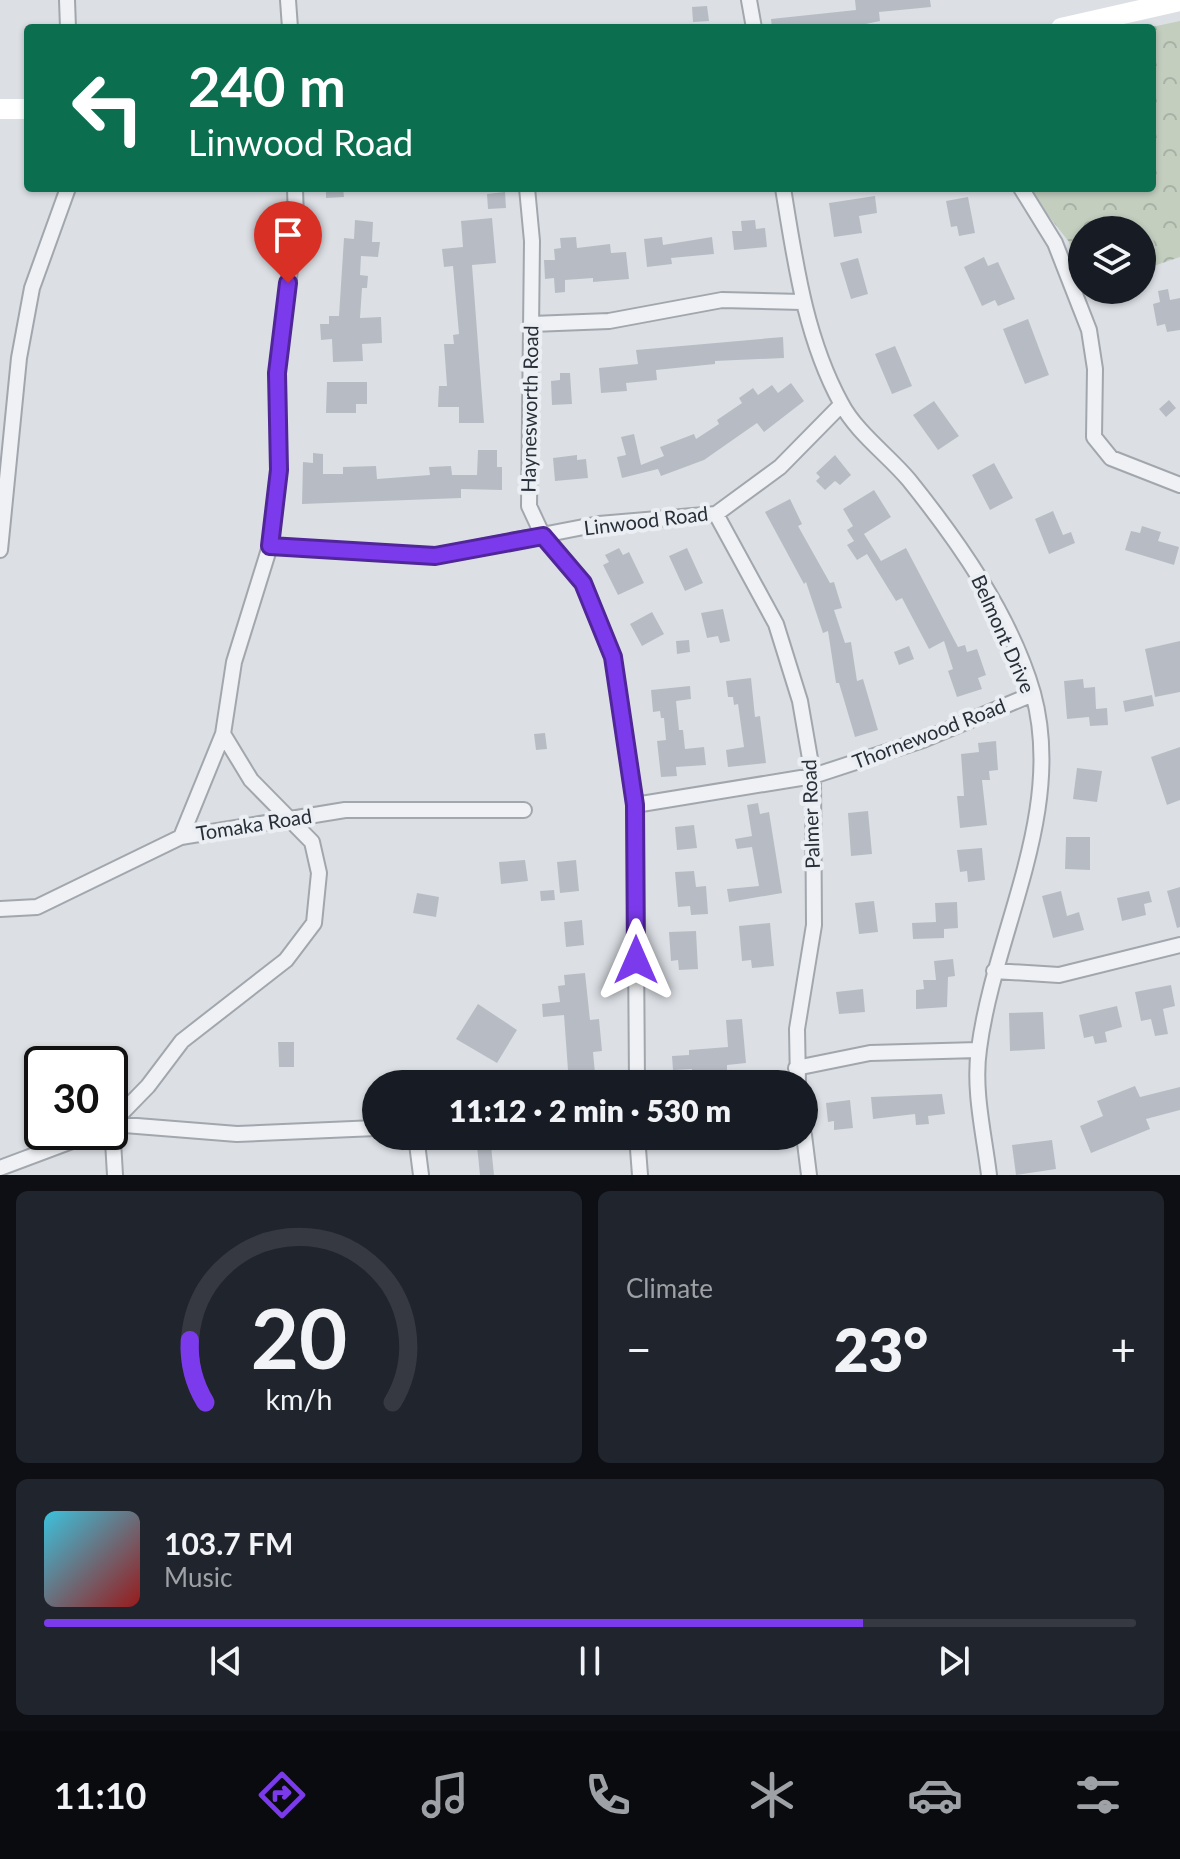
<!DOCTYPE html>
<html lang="en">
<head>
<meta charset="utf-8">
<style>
	:root { --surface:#171b24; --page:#20242c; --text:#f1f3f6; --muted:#9ea1a6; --line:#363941; --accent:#7c3aed }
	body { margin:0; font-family:Lato,sans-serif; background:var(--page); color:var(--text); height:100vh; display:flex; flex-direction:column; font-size:30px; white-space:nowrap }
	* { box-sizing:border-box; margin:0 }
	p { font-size:26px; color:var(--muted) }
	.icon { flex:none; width:44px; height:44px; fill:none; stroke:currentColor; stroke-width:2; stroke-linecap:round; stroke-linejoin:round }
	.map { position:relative; height:1175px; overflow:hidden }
	.details { display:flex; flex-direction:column; gap:16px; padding:16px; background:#0d0f14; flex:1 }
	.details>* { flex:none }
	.guide { position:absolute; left:24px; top:24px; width:1132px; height:168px; border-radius:8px; box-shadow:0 2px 6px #0004; background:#0b6e4f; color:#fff; overflow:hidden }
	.controls { position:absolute; left:1068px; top:216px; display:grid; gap:16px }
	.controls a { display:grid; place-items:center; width:88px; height:88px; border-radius:50%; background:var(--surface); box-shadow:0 2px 6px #0004; font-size:40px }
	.speed { position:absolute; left:24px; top:1046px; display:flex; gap:16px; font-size:40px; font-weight:700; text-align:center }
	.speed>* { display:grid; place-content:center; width:104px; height:104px; border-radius:50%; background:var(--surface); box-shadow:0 2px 6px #0004; line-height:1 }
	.speed .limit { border:4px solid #111; border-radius:12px; background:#fff; color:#111 }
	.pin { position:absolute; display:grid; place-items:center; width:68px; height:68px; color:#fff; margin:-82px -34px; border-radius:50% 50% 50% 0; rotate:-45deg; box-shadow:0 0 8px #0007 }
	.pin .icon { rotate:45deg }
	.me { position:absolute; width:88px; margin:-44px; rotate:0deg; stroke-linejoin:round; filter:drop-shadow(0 0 6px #0008) }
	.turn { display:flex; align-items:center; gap:28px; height:168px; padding:0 32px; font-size:36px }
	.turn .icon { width:104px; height:104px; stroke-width:2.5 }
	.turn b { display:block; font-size:56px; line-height:68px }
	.big { font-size:60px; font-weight:800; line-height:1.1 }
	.details .tile { flex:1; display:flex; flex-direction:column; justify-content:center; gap:12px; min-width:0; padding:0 28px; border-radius:12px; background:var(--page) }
	.details .dial { align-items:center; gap:0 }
	.dial svg { height:208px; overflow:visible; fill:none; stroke:var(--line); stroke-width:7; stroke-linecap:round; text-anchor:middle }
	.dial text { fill:var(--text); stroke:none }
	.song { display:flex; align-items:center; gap:24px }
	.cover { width:96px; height:96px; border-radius:12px; background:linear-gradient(135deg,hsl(190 70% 55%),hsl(0 70% 35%)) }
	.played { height:8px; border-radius:4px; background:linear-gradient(90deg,var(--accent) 75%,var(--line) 75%) }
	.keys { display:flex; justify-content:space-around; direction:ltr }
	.heat { display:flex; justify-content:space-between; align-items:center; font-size:44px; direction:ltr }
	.details .tiles { flex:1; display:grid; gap:16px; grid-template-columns:1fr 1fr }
	.tile:last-child { grid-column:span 2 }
	.trip { position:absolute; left:362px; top:1070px; width:456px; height:80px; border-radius:40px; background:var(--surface); box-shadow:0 2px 6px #0004; font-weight:800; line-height:80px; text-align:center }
	.menu { display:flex; height:128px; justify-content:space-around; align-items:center; background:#090b0e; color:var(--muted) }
	.menu .icon { width:56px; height:56px }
	.menu .active { color:var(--accent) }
	.menu b { font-size:36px; color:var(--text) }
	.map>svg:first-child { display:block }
	.forest { fill:url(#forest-crowns) }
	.pitch { fill:#c3cebf }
	.building { fill:#b7bcc4 }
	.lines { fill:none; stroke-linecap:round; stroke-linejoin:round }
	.street-casing { stroke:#a2a7ae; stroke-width:18 }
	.street { stroke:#eff1f4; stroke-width:14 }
	.secondary { stroke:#fff; stroke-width:20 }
	.route-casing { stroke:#51269a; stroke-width:20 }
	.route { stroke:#7c3aed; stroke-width:14 }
	.labels { text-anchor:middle; stroke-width:8; stroke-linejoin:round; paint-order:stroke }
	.street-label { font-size:20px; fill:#282f39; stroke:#ebeff3 }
</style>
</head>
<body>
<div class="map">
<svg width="1180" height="1175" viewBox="0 0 1180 1175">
	<defs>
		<pattern id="forest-crowns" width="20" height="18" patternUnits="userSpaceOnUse" patternTransform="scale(2)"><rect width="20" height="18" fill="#c3cebf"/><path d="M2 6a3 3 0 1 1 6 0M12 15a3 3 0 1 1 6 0" fill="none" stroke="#a8b1a5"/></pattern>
	</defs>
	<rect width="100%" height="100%" fill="#dce0e5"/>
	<path class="forest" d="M 1180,21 L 1180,257 L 1142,270 L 1142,230 L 1082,230 L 1082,279 L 1069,242 L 1037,201 L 1032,188 L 1152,188 L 1152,28 L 1147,28 Z"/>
	<path class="pitch" d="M 1143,209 L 1157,251 L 1142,257 L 1142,230 L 1129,230 L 1124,216 Z"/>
	<path class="building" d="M 855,0 L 930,0 L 931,7 L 879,12 L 880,21 L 846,28 L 772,28 L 771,19 L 856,10 Z
		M 707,6 L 709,21 L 693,22 L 692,7 Z
		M 326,188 L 343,188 L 344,197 L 326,198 Z
		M 505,192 L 506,208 L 488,209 L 487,194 Z
		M 875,196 L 877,213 L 859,216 L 862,233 L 834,237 L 829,203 Z
		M 968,197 L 975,233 L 959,236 L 957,226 L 951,227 L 946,201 Z
		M 492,218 L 496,263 L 472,265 L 484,423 L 459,423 L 459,407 L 438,407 L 439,386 L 447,386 L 444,344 L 454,344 L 453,335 L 459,334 L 453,266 L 444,267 L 442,249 L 463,247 L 461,221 Z
		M 355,220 L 373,222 L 372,242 L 380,242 L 378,257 L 361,256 L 360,275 L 368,276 L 367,288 L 362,288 L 360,318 L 381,317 L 382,343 L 362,344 L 363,361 L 333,362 L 332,339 L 321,340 L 320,324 L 329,324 L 329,316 L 339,316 L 344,238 L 354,239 Z
		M 755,220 L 756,229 L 765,228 L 767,247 L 734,250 L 732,231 L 742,231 L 741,221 Z
		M 576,237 L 577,248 L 610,244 L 611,253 L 626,252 L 629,279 L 593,282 L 593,278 L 565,280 L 565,292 L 555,293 L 554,278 L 545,279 L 544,260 L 555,260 L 554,249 L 561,248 L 560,238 Z
		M 662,237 L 663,245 L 712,237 L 714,254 L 671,258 L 672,264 L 647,267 L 644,239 Z
		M 984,257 L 988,266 L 998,262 L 1015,299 L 998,306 L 995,300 L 982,306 L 964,267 Z
		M 858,258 L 868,294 L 851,299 L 840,263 Z
		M 1168,289 L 1170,300 L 1180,298 L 1180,330 L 1167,332 L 1165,324 L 1157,326 L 1153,304 L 1160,302 L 1158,291 Z
		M 1028,319 L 1049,375 L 1025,384 L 1003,329 Z
		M 783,337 L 784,358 L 715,361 L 715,364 L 656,370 L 657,380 L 626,383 L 627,391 L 601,393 L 599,368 L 638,364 L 636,350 Z
		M 895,346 L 912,386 L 892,394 L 875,354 Z
		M 560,373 L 570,373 L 572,404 L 552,405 L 551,381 L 560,380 Z
		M 327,382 L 367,382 L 367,404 L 356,404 L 356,413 L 326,413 Z
		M 791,383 L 804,401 L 764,432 L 757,423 L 704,460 L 661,476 L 658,469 L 622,478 L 617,457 L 626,455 L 621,437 L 634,434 L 641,465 L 664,456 L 660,447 L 694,434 L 696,439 L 719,424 L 717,420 L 742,403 L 739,398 L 753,388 L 758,395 L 772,385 L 778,393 Z
		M 1169,400 L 1176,408 L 1166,417 L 1159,409 Z
		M 934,401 L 959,436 L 938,450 L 913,415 Z
		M 478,450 L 497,450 L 497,467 L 502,467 L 502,490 L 461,489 L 461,498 L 302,504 L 303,462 L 313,463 L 313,453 L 323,454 L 323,474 L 343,474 L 343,467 L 376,466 L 377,479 L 430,475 L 429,467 L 451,466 L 452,475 L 477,475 Z
		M 577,455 L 577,460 L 586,459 L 588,478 L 555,481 L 553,458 Z
		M 835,455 L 851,475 L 840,485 L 835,481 L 825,490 L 816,481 L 820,477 L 816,473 Z
		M 994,463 L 1013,498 L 990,510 L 972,475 Z
		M 874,490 L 891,517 L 864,534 L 881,561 L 906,548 L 958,647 L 965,645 L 967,652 L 977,649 L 986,675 L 978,678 L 982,689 L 957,697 L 948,671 L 953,669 L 944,641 L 929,649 L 902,598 L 896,601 L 867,554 L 857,560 L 847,545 L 854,541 L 847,530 L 853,526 L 843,509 Z
		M 790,499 L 802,524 L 798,526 L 830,583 L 834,582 L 842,608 L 834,610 L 845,643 L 851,642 L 857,681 L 863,679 L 878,730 L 855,737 L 839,683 L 836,683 L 828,631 L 823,633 L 806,582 L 804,584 L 765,512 Z
		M 1053,511 L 1063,535 L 1071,532 L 1075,543 L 1049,554 L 1035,519 Z
		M 1142,526 L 1161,532 L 1158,541 L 1179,547 L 1174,565 L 1125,550 L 1131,531 L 1140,533 Z
		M 619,548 L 623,555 L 629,552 L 644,583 L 618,595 L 603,565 L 609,562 L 605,555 Z
		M 687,548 L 703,583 L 685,591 L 669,556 Z
		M 723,609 L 730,641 L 720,643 L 718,636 L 707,638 L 701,613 Z
		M 652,612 L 664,634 L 642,646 L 630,624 Z
		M 689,640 L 690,652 L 677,654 L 676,641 Z
		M 1180,641 L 1180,692 L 1155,697 L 1145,649 Z
		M 909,646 L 914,659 L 899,665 L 894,652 Z
		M 751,678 L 755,717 L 760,716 L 766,763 L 728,767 L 726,750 L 744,747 L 738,704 L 734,705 L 733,697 L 728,697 L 726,681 Z
		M 1083,679 L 1084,688 L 1095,687 L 1096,709 L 1107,708 L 1108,725 L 1090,726 L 1089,717 L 1067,719 L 1064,681 Z
		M 690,686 L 691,699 L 676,701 L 679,730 L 683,730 L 685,749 L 704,747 L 706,765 L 676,767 L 677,776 L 661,777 L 657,741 L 666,740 L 664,718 L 661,718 L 660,711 L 653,712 L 651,690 Z
		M 1152,695 L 1154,706 L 1125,712 L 1123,701 Z
		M 545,733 L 547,749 L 536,750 L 534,734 Z
		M 996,741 L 998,770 L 989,771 L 990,780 L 982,780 L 987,825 L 960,828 L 957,796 L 964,796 L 961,754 L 979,752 L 978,743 Z
		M 1180,747 L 1180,800 L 1167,805 L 1151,757 Z
		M 1077,768 L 1102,771 L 1097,802 L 1073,799 Z
		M 758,803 L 760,814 L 769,812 L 782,893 L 729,902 L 727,889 L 759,886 L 752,847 L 737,849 L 735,839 L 752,836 L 747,805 Z
		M 868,811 L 872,854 L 851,856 L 848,813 Z
		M 694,825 L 697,848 L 677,850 L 675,827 Z
		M 1066,837 L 1090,837 L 1090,870 L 1065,869 Z
		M 982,848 L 985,880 L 968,882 L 967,871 L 960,872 L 957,850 Z
		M 525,860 L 528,881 L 501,884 L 499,862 Z
		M 576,860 L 579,891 L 560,893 L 557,862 Z
		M 694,871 L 696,887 L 706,886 L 708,914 L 691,915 L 690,906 L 678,907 L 675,872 Z
		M 1180,887 L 1180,927 L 1177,928 L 1167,891 Z
		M 554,890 L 555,900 L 541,901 L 540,891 Z
		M 1061,891 L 1067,916 L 1079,912 L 1084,930 L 1053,938 L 1042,896 Z
		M 1149,891 L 1152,902 L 1144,904 L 1146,915 L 1122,921 L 1117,898 Z
		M 417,893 L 439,897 L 436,917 L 413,913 Z
		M 874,901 L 878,932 L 859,934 L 855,903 Z
		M 957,902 L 958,928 L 944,929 L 944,938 L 913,939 L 912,923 L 936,922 L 935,903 Z
		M 582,920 L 584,945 L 566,947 L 564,922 Z
		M 770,923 L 774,966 L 752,968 L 751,960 L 742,961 L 739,926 Z
		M 696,931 L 698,969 L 679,970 L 678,960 L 671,961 L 669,932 Z
		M 953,959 L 955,976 L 948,977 L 947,1007 L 916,1009 L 916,990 L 924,989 L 923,980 L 936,980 L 934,961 Z
		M 585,973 L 590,1020 L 599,1019 L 602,1051 L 593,1052 L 596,1084 L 569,1084 L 564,1015 L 543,1017 L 542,1004 L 560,1002 L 558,986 L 565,985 L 564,975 Z
		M 1171,985 L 1175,1006 L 1163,1009 L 1168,1034 L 1155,1036 L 1151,1019 L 1141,1021 L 1135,992 Z
		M 863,989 L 865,1012 L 839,1014 L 836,992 Z
		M 478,1004 L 517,1030 L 497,1063 L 456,1039 Z
		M 1117,1006 L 1122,1027 L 1105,1032 L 1107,1042 L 1095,1044 L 1093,1036 L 1084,1038 L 1079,1015 Z
		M 1043,1012 L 1045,1049 L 1010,1051 L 1009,1013 Z
		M 742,1019 L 746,1063 L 727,1065 L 727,1074 L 692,1077 L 692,1069 L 673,1070 L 672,1056 L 689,1055 L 689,1050 L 728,1047 L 726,1020 Z
		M 278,1042 L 294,1042 L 294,1067 L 279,1067 Z
		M 1135,1086 L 1140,1097 L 1180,1087 L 1180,1110 L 1146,1119 L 1150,1129 L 1091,1153 L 1080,1126 L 1103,1116 L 1097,1101 Z
		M 942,1094 L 945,1114 L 928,1116 L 929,1124 L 916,1125 L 915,1114 L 873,1119 L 871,1097 Z
		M 850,1100 L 853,1128 L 834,1130 L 834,1121 L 828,1122 L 826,1103 Z
		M 476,1136 L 490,1136 L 494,1175 L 480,1175 Z
		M 1052,1140 L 1056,1169 L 1016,1175 L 1012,1145 Z"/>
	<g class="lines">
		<g class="street-casing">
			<path id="street" d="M 67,0 L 68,28
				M 288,0 L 290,28
				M 749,0 L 754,28
				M 527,188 L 532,241 L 529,506 L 543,536 L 583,583 L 613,657 L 635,805 L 637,1084
				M 783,188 C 795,261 805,337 841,403 C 856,432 888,455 909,480 C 958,541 1011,616 1033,693 C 1066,813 994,932 979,1049 C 973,1090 984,1134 989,1175
				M 1021,188 L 1055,243 L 1089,330 L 1095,369 L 1094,437 L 1111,458 L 1180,485
				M 532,324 L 609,321 L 722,300 L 802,302
				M 716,514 L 776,624 L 800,701 L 813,776 L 814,925 L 797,1029 L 798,1084
				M 270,546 L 435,556 L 599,524 L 716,514 L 780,467 L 841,405
				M 0,550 L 19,358 L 32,288 L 68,188
				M 635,805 L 813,776 L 923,740 L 1033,694
				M 181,837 L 223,734 L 234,662 L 270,546 L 279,470 L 277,373 L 296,222 L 295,188
				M 0,909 L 37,907 L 181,837 L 345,810 L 524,810
				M 994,971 L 1059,975 L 1180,945
				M 796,1068 L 870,1053 L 978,1050
				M 110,1125 L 148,1086 L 182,1041 L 286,960 L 314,923 L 319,873 L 312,842 L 251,780 L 223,734
				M 804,1135 L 809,1175
				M 416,1136 L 421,1175
				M 637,1136 L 640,1175
				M 0,1168 L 96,1132
				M 115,1175 L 112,1124 L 237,1134 L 376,1128"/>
		</g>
		<use href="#street" class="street"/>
		<path class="secondary" d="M 1061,28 L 1180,1
			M 0,109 L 28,109"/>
	</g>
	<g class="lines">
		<g class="route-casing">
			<path id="route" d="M 288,283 L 277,373 L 279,470 L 270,546 L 435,556 L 543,536 L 583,583 L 613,657 L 635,805 L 636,960"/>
		</g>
		<use href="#route" class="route"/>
	</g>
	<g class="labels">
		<g class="street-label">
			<text transform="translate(530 409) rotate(-89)" y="7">Haynesworth Road</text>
			<text transform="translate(646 521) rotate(-7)" y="7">Linwood Road</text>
			<text transform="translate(1003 634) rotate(66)" y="7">Belmont Drive</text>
			<text transform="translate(929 734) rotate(-21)" y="7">Thornewood Road</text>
			<text transform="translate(811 814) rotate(-92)" y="7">Palmer Road</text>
			<text transform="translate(254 825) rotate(-9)" y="7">Tomaka Road</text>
		</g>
	</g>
</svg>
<div class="controls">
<a><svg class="icon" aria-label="layers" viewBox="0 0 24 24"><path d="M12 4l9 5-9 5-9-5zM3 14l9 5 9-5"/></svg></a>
</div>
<div class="speed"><div class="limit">30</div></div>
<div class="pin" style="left:288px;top:283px;background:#d93025"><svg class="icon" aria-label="arrive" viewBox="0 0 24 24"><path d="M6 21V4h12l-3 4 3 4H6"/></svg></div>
<svg class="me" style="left:636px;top:960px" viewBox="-20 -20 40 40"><path d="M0-17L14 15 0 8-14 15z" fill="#7c3aed" stroke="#fff" stroke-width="4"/></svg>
<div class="trip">11:12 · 2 min · 530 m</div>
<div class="guide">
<div class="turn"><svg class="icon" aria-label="left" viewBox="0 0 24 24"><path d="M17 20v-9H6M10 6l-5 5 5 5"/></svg><div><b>240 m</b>Linwood Road</div></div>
</div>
</div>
<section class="details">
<div class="tiles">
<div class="tile dial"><svg viewBox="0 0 100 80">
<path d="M14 69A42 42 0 1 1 86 69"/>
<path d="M14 69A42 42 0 0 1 8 45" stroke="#7c3aed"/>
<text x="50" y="56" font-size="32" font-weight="700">20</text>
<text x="50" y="72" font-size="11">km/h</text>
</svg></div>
<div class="tile"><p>Climate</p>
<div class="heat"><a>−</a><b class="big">23°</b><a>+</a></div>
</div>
<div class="tile">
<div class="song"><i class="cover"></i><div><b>103.7 FM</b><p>Music</p></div></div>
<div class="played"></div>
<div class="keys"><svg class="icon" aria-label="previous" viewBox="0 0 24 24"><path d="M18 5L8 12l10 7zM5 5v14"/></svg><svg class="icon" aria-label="pause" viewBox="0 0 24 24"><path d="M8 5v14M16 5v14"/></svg><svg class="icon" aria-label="next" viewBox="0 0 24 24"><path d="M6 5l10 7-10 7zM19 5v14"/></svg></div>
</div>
</div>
</section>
<nav class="menu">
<b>11:10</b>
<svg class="icon active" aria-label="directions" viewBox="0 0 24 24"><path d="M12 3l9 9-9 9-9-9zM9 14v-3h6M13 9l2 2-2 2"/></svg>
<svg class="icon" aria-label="music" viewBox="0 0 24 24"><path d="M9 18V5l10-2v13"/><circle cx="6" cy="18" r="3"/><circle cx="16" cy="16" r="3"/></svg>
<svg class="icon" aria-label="phone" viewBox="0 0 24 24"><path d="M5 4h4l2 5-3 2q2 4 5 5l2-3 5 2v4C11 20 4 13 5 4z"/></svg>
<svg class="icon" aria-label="climate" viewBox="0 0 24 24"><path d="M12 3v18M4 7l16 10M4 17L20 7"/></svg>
<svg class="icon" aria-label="car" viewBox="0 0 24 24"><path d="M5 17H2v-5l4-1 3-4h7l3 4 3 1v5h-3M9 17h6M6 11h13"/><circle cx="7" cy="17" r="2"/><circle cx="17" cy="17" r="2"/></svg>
<svg class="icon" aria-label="filters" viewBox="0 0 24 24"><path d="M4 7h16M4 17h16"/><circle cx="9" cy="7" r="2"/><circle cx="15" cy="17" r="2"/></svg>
</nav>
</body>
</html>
